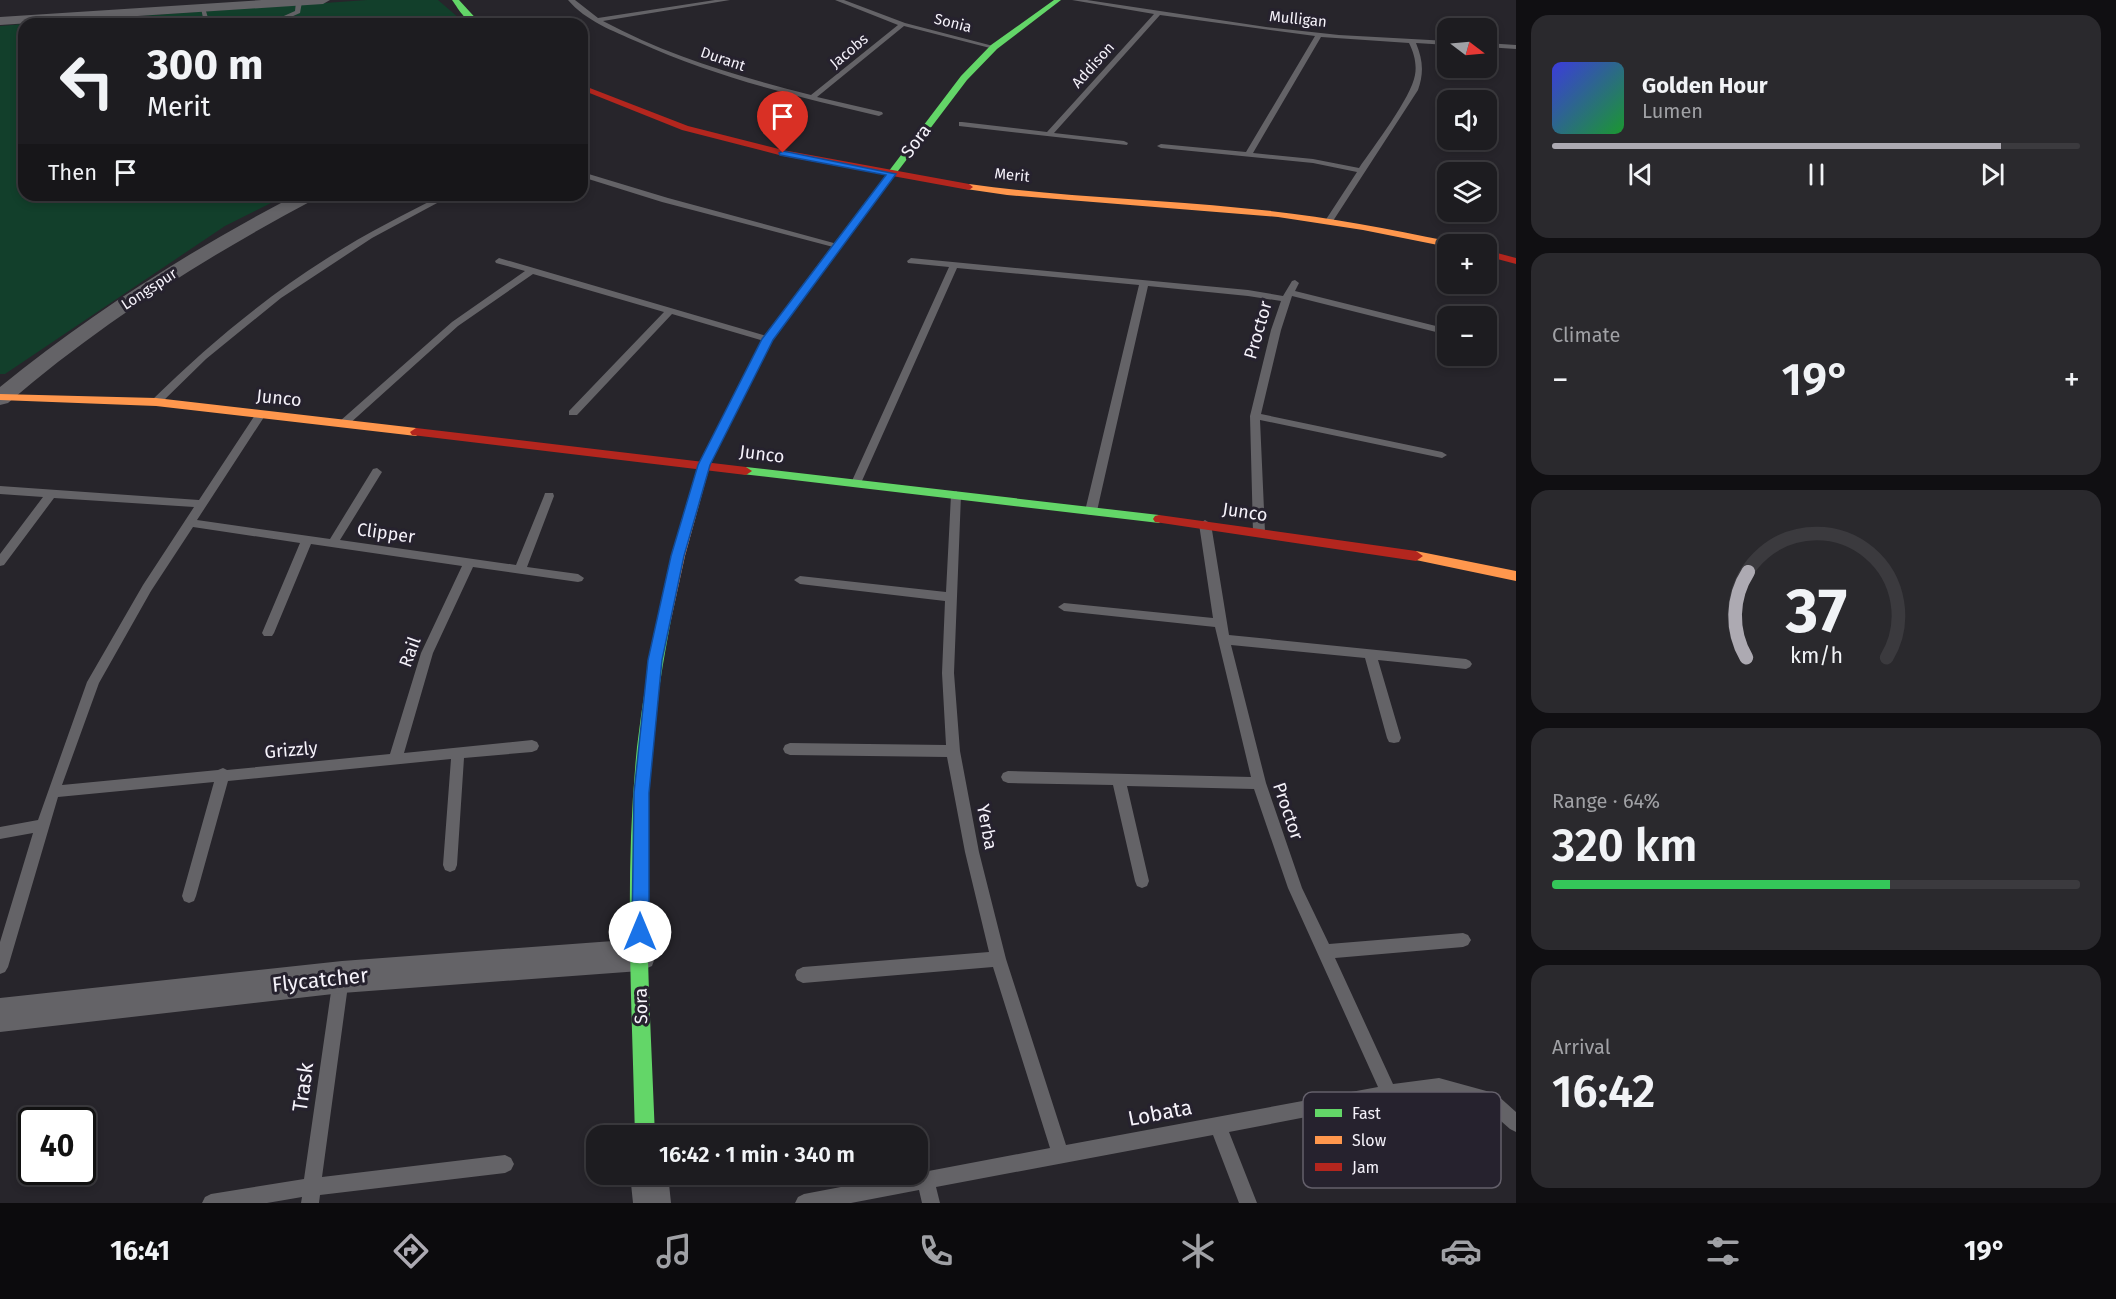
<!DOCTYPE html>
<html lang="en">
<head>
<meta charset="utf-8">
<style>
	:root { --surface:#1d1c20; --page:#2a292d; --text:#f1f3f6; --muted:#a0a1a5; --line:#3b3a3e; --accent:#adaab2 }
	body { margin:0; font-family:"Fira Sans",sans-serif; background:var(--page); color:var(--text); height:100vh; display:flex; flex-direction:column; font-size:22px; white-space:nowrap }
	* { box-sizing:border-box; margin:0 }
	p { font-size:20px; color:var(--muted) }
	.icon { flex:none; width:33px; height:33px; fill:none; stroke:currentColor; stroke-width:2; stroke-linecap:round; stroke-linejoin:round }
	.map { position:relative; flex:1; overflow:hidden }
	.side { display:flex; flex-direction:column; gap:15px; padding:15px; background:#100f12; width:600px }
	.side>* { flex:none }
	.top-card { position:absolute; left:18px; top:18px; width:570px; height:183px; border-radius:18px; box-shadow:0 3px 9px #0003,0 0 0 2px var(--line); background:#1d1c20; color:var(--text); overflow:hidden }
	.needle { width:39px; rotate:106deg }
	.tools { position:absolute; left:1437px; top:18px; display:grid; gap:12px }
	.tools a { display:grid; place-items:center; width:60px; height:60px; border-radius:12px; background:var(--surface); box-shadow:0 3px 9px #0003,0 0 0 2px var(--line); font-size:30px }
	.speed { position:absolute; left:18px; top:1107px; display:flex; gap:12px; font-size:30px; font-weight:700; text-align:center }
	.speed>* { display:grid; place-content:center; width:78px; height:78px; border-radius:50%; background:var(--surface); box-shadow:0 3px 9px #0003,0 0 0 2px var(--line); line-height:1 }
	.speed .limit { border:3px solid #111; border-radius:9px; background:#fff; color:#111 }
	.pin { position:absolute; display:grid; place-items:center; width:51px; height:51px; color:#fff; margin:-62px -26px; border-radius:50% 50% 50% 0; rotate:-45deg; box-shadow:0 0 6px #0007 }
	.pin .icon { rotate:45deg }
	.me { position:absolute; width:66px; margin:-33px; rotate:0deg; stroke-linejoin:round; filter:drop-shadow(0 0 4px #0008) }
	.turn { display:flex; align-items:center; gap:21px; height:126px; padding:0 30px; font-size:27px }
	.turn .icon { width:78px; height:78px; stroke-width:2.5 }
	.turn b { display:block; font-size:42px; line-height:51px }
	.then { display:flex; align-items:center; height:57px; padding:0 30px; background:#0003; gap:12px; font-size:22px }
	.big { font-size:45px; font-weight:600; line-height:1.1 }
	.side .widget { flex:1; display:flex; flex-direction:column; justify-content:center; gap:9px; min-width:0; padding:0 21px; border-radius:18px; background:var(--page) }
	.side .dial { align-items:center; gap:0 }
	.dial svg { height:156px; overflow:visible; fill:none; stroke:var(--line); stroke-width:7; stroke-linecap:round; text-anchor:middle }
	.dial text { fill:var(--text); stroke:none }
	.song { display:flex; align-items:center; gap:18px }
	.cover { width:72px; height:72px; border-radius:9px; background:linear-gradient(135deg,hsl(240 70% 55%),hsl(130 70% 35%)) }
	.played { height:6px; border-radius:3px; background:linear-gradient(90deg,var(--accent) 85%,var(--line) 85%) }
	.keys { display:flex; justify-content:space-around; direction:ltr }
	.heat { display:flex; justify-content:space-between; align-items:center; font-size:33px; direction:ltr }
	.charge { height:9px; border-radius:4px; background:linear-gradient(90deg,#34c759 64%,var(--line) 0) }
	.trip { position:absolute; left:586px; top:1125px; width:342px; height:60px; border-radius:18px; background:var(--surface); box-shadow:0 3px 9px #0003,0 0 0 2px var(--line); font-weight:600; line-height:60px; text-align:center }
	.dock { display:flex; height:96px; justify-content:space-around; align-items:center; background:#0c0b0d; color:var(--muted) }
	.dock .icon { width:42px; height:42px }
	.dock .on { color:var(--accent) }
	.dock b { font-size:27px; color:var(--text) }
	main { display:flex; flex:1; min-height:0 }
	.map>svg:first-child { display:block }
	.green { fill:#123f2b }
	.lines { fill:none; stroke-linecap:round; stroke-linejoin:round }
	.lane { fill:#646367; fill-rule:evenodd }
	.street { fill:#646367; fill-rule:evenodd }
	.fast { fill:#63d668; fill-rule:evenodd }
	.slow { fill:#ff974d; fill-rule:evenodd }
	.jam { fill:#b3261e; fill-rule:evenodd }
	.route { fill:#1a73e8; stroke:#114b97; stroke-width:1.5 }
	.labels { text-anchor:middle; stroke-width:6; stroke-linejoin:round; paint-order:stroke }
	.far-street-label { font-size:15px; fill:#f5f2fa; stroke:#26222e }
	.street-label { font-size:18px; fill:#f5f2fa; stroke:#26222e }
	.near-street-label { font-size:21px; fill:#f5f2fa; stroke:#26222e }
	.key { fill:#26222e; stroke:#64606b; stroke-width:1.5 }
	.key-label { font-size:16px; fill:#f5f2fa }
</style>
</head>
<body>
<main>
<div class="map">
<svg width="1516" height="1203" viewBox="0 0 1516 1203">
	<rect width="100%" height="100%" fill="#27252b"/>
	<path class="green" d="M 367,0 L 438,0 L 466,24 L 27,24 Z
		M 24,24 L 24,195 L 287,195 L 225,226 L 5,374 L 0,374 L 0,26 Z"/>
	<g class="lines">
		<path class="lane" d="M 299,0 L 302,2 L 300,13 L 275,24 L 266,24 L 295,11 L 296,2 Z
			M 568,0 L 575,0 L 598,18 L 715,0 L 730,0 L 603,21 C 668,56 740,77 811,95 L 898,25 L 835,0 L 844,0 L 905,23 L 997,47 L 994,49 L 904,26 L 817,97 L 882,112 L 883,114 L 879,116 C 797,97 715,77 638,42 C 613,31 586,21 568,0 Z
			M 1072,0 L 1087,0 L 1266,27 L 1339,35 L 1448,41 L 1448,45 L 1416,43 C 1423,60 1424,73 1418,90 L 1333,221 L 1329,223 L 1325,221 L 1357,172 L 1313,163 L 1161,148 L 1157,146 L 1161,144 L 1246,152 L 1315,36 L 1160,15 L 1054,133 L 1124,141 L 1128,143 L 1127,145 L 959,126 L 959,122 L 962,122 L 1047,132 L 1154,14 ZM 1321,37 L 1409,43 C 1414,53 1417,64 1415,75 C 1411,98 1374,146 1359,168 L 1313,159 L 1253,153 Z
			M 201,8 L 205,8 L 209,21 L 215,24 L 204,23 Z
			M 1486,43 L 1516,45 L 1516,49 L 1486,47 Z
			M 582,172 L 668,198 L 841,245 L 837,248 L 662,202 L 582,177 Z
			M 442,195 L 452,195 L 372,238 L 281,298 L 206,359 L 160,404 L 152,404 L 152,400 C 206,347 263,299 326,259 C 363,235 403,215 442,195 Z
			M 499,258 L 770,337 L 772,339 L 767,342 L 672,314 L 577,415 L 569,415 L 569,411 L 664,312 L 533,274 L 458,326 L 348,425 L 340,425 L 339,423 L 340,421 L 452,322 L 525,271 L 496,263 L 495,261 Z
			M 911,258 L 1248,290 L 1283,296 L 1292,281 L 1295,280 L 1299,283 L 1295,291 L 1448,329 L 1448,335 L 1292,296 L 1281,330 L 1261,414 L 1442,452 L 1447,455 L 1442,458 L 1260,420 L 1265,532 L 1259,536 L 1255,535 L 1253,532 L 1250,416 L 1271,330 L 1281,301 L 1248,296 L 1148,286 L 1097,511 L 1091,515 L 1087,514 L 1085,511 L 1139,285 L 957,268 L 861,483 L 856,487 L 852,486 L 851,483 L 949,267 L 908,263 L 907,261 Z
			M 261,411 L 266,414 L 197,520 L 330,539 L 373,469 L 377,468 L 382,472 L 340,540 L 516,565 L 544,496 L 545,493 L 553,493 L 554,496 L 527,567 L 578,574 L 584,578 L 582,581 L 578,582 L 473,567 L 433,653 L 404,753 L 532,740 L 537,742 L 539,746 L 537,750 L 532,752 L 464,758 L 457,865 L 455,870 L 450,872 L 445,870 L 443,865 L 451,759 L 228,781 L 196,896 L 194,901 L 189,903 L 184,901 L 182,896 L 214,782 L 58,797 L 8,967 L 5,972 L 0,974 L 0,942 L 33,833 L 0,839 L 0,827 L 38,820 L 87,682 L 143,585 L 194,507 L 54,498 L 4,565 L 0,566 L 0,554 L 43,497 L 0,494 L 0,486 L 199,500 L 257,412 ZM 193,527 L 300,543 L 262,633 L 264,636 L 272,636 L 274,633 L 311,544 L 462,566 L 421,653 L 390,754 L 227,770 L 223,768 L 218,770 L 62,785 L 99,683 L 151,591 Z
			M 956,491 L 961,495 L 954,673 L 960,751 L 979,852 L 1006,959 L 1066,1145 L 1378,1087 L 1288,888 L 1254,789 L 1127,786 L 1149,881 L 1147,886 L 1142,888 L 1137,886 L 1135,881 L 1113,785 L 1008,783 L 1003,781 L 1001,777 L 1003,773 L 1008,771 L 1251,777 L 1215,627 L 1064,611 L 1058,607 L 1064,603 L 1213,618 L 1199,524 L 1205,520 L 1211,524 L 1229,635 L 1466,659 L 1470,661 L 1472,664 L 1470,667 L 1466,669 L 1378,660 L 1401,738 L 1399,742 L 1394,743 L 1389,742 L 1387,738 L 1365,658 L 1231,645 L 1266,783 L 1302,888 L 1329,944 L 1463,933 L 1468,935 L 1471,940 L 1468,945 L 1463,947 L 1335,958 L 1393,1084 L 1439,1078 L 1490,1092 L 1496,1094 L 1516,1112 L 1516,1132 L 1510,1129 L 1485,1107 L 1439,1094 L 1389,1101 L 1229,1132 L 1257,1203 L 1239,1203 L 1213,1135 L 936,1187 L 940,1203 L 922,1203 L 919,1190 L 851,1203 L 795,1203 L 798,1197 L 804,1194 L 909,1174 L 918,1174 L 918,1173 L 1050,1148 L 993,967 L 803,983 L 797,980 L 795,975 L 797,970 L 803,967 L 989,952 L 965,852 L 947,757 L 790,755 L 785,753 L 783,749 L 785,745 L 790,743 L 946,745 L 942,673 L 945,601 L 800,584 L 794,580 L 800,576 L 946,592 L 951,495 Z
			M 341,970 L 347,973 L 349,978 L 322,1177 L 505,1155 L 511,1158 L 514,1164 L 511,1170 L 505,1173 L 320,1195 L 319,1203 L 301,1203 L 302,1197 L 267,1203 L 202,1203 L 205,1197 L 211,1194 L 304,1179 L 333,978 L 335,973 Z"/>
		<path class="street" d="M 262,0 L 330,0 L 323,4 L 0,25 L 0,17 Z
			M 296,195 L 318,195 L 315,199 C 206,257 102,322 8,403 L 0,405 L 0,387 C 92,312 191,250 296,195 Z
			M 640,939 L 652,944 L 656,955 L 652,966 L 640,971 L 342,993 L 0,1032 L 0,998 L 342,961 Z
			M 630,1174 L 668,1174 L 671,1203 L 633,1203 Z"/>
		<path class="fast" d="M 452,0 L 459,0 L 481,24 C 466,24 460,11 452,0 Z
			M 1054,0 L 1061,0 L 997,49 L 967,80 L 835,254 L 829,254 L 829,250 L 961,76 L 991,45 Z
			M 746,467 L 1159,515 L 1165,519 L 1159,523 L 742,474 L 740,471 Z
			M 664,615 L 669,616 L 671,620 C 663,662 656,704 652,747 C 641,876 650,1006 655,1136 L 635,1136 C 632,1006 624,876 637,747 C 642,704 649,662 657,620 L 659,616 Z"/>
		<path class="slow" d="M 969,184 C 1059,197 1150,199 1241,208 C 1311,214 1380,227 1448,241 L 1453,244 L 1448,244 L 1448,247 L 1363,230 L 1278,217 L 1007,195 L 966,189 L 965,187 Z
			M 832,249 L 837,252 L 772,339 L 710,465 L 685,556 L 671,620 L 669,624 L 659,624 L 657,620 L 671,556 L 698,465 L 762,339 L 829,250 Z
			M 0,394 L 156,398 L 416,428 L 422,432 L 416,436 L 156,406 L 0,400 Z
			M 1416,551 L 1516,571 L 1516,581 L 1411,559 L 1409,556 L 1411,553 Z"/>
		<path class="jam" d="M 582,85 L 688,126 L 783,150 L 969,184 L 973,187 L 969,190 L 783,156 L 682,130 L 582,90 Z
			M 1486,250 L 1516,258 L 1516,264 L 1486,256 Z
			M 416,428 L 746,467 L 752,471 L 746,475 L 412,435 L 410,432 Z
			M 1159,515 L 1416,551 L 1423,556 L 1416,561 L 1155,522 L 1153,519 L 1155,516 Z"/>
	</g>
	<path class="route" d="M 783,151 L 896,174 L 773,340 L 710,465 L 684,556 L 662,660 L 649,793 L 649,932 L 647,938 L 640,940 L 634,938 L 632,932 L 634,793 L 648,660 L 671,556 L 698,465 L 762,339 L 886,175 L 780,155 L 779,153 Z"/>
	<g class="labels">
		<g class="far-street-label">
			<text transform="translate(1298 19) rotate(6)" y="5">Mulligan</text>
			<text transform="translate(953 23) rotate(14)" y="5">Sonia</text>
			<text transform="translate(849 51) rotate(-40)" y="5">Jacobs</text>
			<text transform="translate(723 59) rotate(19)" y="5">Durant</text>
			<text transform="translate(1093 65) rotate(-48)" y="5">Addison</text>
			<text transform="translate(1012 175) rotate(6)" y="5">Merit</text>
			<text transform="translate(149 289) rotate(-33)" y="5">Longspur</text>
		</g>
		<g class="street-label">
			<text transform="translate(916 141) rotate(-53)" y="6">Sora</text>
			<text transform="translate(1258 330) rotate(-74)" y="6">Proctor</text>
			<text transform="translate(279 398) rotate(6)" y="6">Junco</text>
			<text transform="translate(762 454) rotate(7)" y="6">Junco</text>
			<text transform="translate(1245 512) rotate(8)" y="6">Junco</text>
			<text transform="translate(386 533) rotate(8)" y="6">Clipper</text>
			<text transform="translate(410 652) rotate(-70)" y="6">Rail</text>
			<text transform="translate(291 750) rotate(-5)" y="6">Grizzly</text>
			<text transform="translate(1288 811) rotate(71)" y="6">Proctor</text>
			<text transform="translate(987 827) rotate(79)" y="6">Yerba</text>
			<text transform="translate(641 1006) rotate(-91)" y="6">Sora</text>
		</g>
		<g class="near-street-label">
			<text transform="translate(320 980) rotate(-6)" y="7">Flycatcher</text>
			<text transform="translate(303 1087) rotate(-82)" y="7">Trask</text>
			<text transform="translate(1160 1113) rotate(-11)" y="7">Lobata</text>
		</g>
	</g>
	<rect x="1303" y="1092" width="198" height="96" rx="9" class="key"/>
	<rect x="1315" y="1109" width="27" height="8" fill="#63d668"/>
	<rect x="1315" y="1136" width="27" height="8" fill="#ff974d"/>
	<rect x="1315" y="1163" width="27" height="8" fill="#b3261e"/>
	<g class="key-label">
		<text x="1352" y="1119">Fast</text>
		<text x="1352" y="1146">Slow</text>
		<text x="1352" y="1173">Jam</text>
	</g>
</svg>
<div class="tools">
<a><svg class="needle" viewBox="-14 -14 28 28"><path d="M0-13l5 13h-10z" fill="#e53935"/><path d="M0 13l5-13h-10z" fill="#a0a1a5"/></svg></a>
<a><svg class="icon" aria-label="sound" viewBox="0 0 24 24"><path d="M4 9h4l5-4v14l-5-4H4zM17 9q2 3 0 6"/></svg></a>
<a><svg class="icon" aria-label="layers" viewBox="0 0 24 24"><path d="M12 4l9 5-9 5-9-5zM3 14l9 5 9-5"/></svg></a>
<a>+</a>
<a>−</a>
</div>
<div class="speed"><div class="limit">40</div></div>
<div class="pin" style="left:783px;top:153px;background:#d93025"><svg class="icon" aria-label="arrive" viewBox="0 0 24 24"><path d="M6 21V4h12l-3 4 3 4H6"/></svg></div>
<svg class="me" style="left:640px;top:932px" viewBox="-20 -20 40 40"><circle r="19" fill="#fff"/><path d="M0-13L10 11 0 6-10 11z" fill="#1a73e8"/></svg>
<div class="trip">16:42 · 1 min · 340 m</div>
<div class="top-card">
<div class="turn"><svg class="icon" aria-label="left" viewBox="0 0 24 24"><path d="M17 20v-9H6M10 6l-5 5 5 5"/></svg><div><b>300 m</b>Merit</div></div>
<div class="then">Then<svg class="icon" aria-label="arrive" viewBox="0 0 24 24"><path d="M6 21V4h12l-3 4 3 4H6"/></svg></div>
</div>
</div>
<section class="side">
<div class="widget">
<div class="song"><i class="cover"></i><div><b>Golden Hour</b><p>Lumen</p></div></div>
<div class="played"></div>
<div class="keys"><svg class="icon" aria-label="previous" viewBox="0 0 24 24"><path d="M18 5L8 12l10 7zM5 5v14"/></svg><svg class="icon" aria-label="pause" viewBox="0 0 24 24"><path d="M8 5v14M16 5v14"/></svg><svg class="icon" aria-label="next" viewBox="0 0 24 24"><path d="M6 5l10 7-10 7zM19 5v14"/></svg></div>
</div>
<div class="widget"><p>Climate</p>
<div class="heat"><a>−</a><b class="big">19°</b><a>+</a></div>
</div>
<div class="widget dial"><svg viewBox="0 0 100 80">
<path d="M14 69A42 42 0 1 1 86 69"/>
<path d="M14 69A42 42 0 0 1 15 25" stroke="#adaab2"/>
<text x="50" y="56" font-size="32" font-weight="700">37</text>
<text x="50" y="72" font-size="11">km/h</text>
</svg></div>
<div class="widget"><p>Range · 64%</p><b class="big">320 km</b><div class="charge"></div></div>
<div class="widget"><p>Arrival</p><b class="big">16:42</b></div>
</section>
</main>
<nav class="dock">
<b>16:41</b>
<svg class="icon on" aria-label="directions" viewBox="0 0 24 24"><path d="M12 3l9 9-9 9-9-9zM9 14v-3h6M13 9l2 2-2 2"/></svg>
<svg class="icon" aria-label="music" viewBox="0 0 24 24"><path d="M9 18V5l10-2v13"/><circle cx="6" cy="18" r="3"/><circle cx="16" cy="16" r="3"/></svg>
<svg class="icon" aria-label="phone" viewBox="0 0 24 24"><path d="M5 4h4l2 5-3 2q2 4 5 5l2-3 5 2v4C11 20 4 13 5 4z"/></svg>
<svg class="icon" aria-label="climate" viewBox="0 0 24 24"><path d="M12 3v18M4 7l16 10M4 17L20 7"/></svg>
<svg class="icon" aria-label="car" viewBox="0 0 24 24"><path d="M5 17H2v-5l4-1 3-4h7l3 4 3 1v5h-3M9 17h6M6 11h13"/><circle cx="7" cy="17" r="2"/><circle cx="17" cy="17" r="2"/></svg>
<svg class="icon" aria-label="filters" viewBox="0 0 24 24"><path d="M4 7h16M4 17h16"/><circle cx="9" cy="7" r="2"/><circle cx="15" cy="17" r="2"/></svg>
<b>19°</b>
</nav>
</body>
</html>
